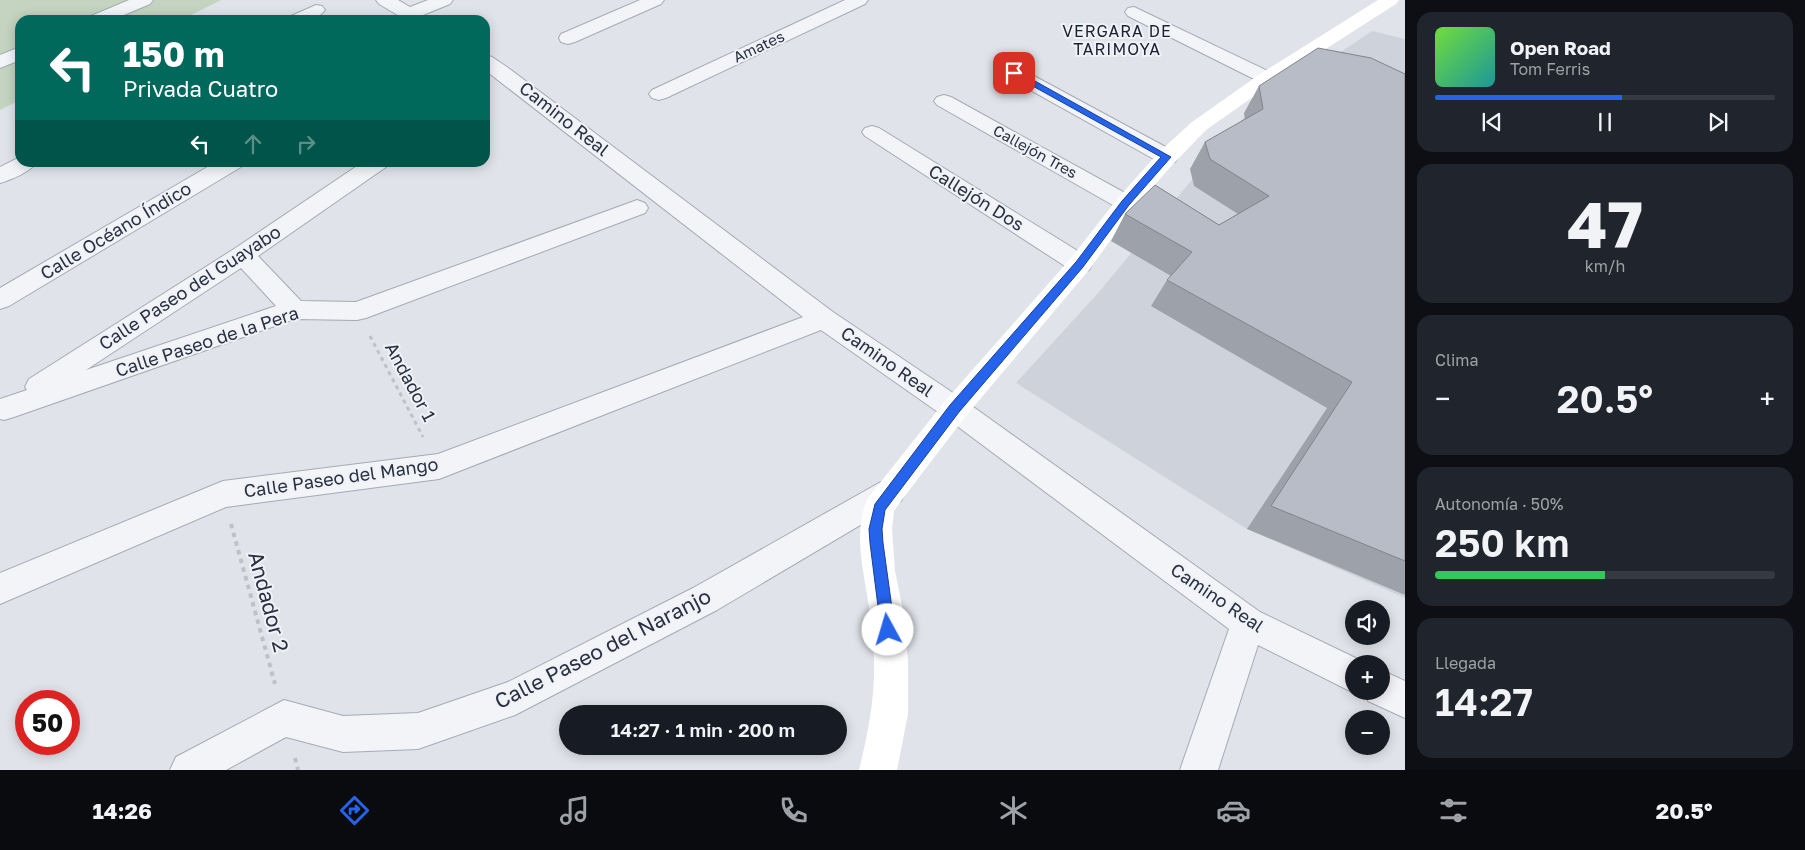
<!DOCTYPE html>
<html lang="es">
<head>
<meta charset="utf-8">
<style>
	:root { --surface:#171b24; --page:#20242c; --text:#f1f3f6; --muted:#9ea1a6; --line:#363941; --accent:#2563eb }
	body { margin:0; font-family:"Golos Text",sans-serif; background:var(--page); color:var(--text); height:100vh; display:flex; flex-direction:column; font-size:19px; white-space:nowrap }
	* { box-sizing:border-box; margin:0 }
	p { font-size:16px; color:var(--muted) }
	.icon { flex:none; width:28px; height:28px; fill:none; stroke:currentColor; stroke-width:2; stroke-linecap:round; stroke-linejoin:round }
	.map { position:relative; flex:1; overflow:hidden }
	.sheet { display:flex; flex-direction:column; gap:12px; padding:12px; background:#0d0f14; width:400px }
	.sheet>* { flex:none }
	.guide { position:absolute; left:15px; top:15px; width:475px; height:152px; border-radius:15px; box-shadow:0 2px 12px #0003; background:#00695c; color:#fff; overflow:hidden }
	.fabs { position:absolute; left:1345px; top:600px; display:grid; gap:10px }
	.fabs a { display:grid; place-items:center; width:45px; height:45px; border-radius:50%; background:var(--surface); box-shadow:0 2px 12px #0003; font-size:25px }
	.speed { position:absolute; left:15px; top:690px; display:flex; gap:10px; font-size:25px; font-weight:700; text-align:center }
	.speed>* { display:grid; place-content:center; width:65px; height:65px; border-radius:50%; background:var(--surface); box-shadow:0 2px 12px #0003; line-height:1 }
	.speed .limit { border:8px solid #d22; background:#fff; color:#111 }
	.pin { position:absolute; display:grid; place-items:center; width:42px; height:42px; color:#fff; margin:-21px; border-radius:10px; box-shadow:0 2px 8px #0006 }
	.me { position:absolute; width:55px; margin:-28px; rotate:354deg; stroke-linejoin:round; filter:drop-shadow(0 0 4px #0008) }
	.turn { display:flex; align-items:center; gap:18px; height:105px; padding:0 25px; font-size:22px }
	.turn .icon { width:65px; height:65px; stroke-width:2.5 }
	.turn b { display:block; font-size:35px; line-height:42px }
	.lanes { display:flex; align-items:center; height:48px; padding:0 25px; background:#0003; justify-content:center; gap:25px; direction:ltr }
	.lanes .off { opacity:.35 }
	.big { font-size:38px; font-weight:600; line-height:1.1 }
	.sheet .tile { flex:1; display:flex; flex-direction:column; justify-content:center; gap:8px; min-width:0; padding:0 18px; border-radius:15px; background:var(--page) }
	.sheet .dial { align-items:center; gap:0 }
	.dial b { font-size:65px; line-height:1 }
	.song { display:flex; align-items:center; gap:15px }
	.cover { width:60px; height:60px; border-radius:8px; background:linear-gradient(135deg,hsl(100 70% 55%),hsl(180 70% 35%)) }
	.played { height:5px; border-radius:2px; background:linear-gradient(90deg,var(--accent) 55%,var(--line) 55%) }
	.keys { display:flex; justify-content:space-around; direction:ltr }
	.heat { display:flex; justify-content:space-between; align-items:center; font-size:28px; direction:ltr }
	.charge { height:8px; border-radius:4px; background:linear-gradient(90deg,#34c759 50%,var(--line) 0) }
	.trip { position:absolute; left:559px; top:705px; width:288px; height:50px; border-radius:25px; background:var(--surface); box-shadow:0 2px 12px #0003; font-weight:600; line-height:50px; text-align:center }
	.dock { display:flex; height:80px; justify-content:space-around; align-items:center; background:#090b0e; color:var(--muted) }
	.dock .icon { width:35px; height:35px }
	.dock .selected { color:var(--accent) }
	.dock b { font-size:22px; color:var(--text) }
	main { display:flex; flex:1; min-height:0 }
	.map>svg:first-child { display:block }
	.built { fill:#ced2db }
	.green { fill:#c5d3c1 }
	.lines { fill:none; stroke-linecap:round; stroke-linejoin:round }
	.street-casing { stroke:#a5aab3; stroke-width:2 }
	.path-far1 { stroke:#bec1c8; stroke-width:3; stroke-dasharray:4 4; stroke-linecap:butt }
	.path { stroke:#bec1c8; stroke-width:4; stroke-dasharray:4.5 4.5; stroke-linecap:butt }
	.street { fill:#f3f4f8; fill-rule:evenodd }
	.secondary { fill:#fff; fill-rule:evenodd }
	.wall { fill:#9da2aa }
	.building { fill:#b7bcc6; stroke:#80848b }
	.route { fill:#2563eb; stroke:#184099 }
	.labels { text-anchor:middle; stroke-width:4; stroke-linejoin:round; paint-order:stroke }
	.far-street-label { font-size:15px; fill:#283041; stroke:#f0f2f7 }
	.far-neighbourhood-label { font-size:16px; letter-spacing:1px; fill:#1a2132; stroke:#f0f2f7 }
	.street-label { font-size:18px; fill:#283041; stroke:#f0f2f7 }
	.near-street-label { font-size:21px; fill:#283041; stroke:#f0f2f7 }
</style>
</head>
<body>
<main>
<div class="map">
<svg width="1405" height="770" viewBox="0 0 1405 770">
	<rect width="100%" height="100%" fill="#e0e3e9"/>
	<path class="built" d="M 1372,31 L 1405,39 L 1405,598 L 1247,529 L 1016,383 L 1099,292 L 1244,117 Z"/>
	<path class="green" d="M 0,0 L 221,0 L 181,20 L 20,20 L 20,100 L 0,110 Z"/>
	<g class="lines">
		<g class="street-casing">
			<path id="street" d="M 129,0 L 153,0 L 150,4 L 112,20 L 88,20 L 91,16 Z
				M 376,0 L 398,0 L 410,7 L 428,0 L 453,0 L 450,4 L 423,15 L 428,20 L 406,20 L 379,4 Z
				M 640,0 L 664,0 L 661,4 L 575,42 L 568,44 L 561,42 L 559,38 L 561,34 Z
				M 845,0 L 868,0 L 865,4 L 666,98 L 659,100 L 652,98 L 649,94 L 652,90 Z
				M 316,5 L 322,6 L 325,10 C 316,22 301,20 288,20 L 291,16 Z
				M 1134,7 L 1274,74 L 1277,78 L 1274,82 L 1267,84 L 1260,82 L 1128,16 L 1125,12 L 1128,8 Z
				M 20,47 L 20,60 L 0,68 L 0,55 Z
				M 485,55 L 492,57 L 507,67 L 833,312 L 965,401 L 1260,612 L 1366,663 L 1354,664 L 1354,691 L 1357,691 L 1354,693 L 1258,645 L 1218,770 L 1180,770 L 1229,629 L 945,417 L 821,330 L 439,479 L 226,507 L 0,604 L 0,573 L 223,481 L 438,454 L 803,317 L 485,70 Z
				M 1014,67 L 1021,69 L 1175,152 L 1178,157 L 1175,162 L 1167,164 L 1159,162 L 1007,77 L 1004,73 L 1007,69 Z
				M 944,95 L 951,97 L 1134,198 L 1137,203 L 1134,208 L 1126,210 L 1118,208 L 937,105 L 934,101 L 937,97 Z
				M 872,126 L 879,128 L 1089,258 L 1092,264 L 1089,270 L 1080,273 L 1071,270 L 865,136 L 862,132 L 865,128 Z
				M 20,157 L 20,162 L 37,162 C 30,172 11,180 0,183 L 0,167 Z
				M 216,162 L 244,162 L 241,167 L 9,306 L 0,309 L 0,288 Z
				M 363,162 L 389,162 L 386,167 L 258,256 L 301,301 L 356,302 L 629,203 L 637,200 L 645,203 L 648,208 L 645,213 L 366,318 L 357,320 L 295,319 L 14,417 L 4,420 L 0,419 L 0,399 L 27,390 L 25,387 L 29,379 L 234,249 ZM 241,268 L 276,306 L 86,370 Z
				M 890,479 L 901,483 L 905,492 L 901,501 L 717,610 L 515,715 L 418,749 L 343,752 L 286,737 L 226,770 L 170,770 L 176,757 L 284,700 L 343,716 L 418,713 L 508,682 L 693,588 L 879,483 Z
				M 1381,670 L 1405,681 L 1405,718 L 1368,701 L 1365,691 L 1381,691 Z"/>
		</g>
		<path class="path-far1" d="M 370,336 L 423,437"/>
		<path class="path" d="M 231,524 L 275,684
			M 295,758 L 298,770"/>
		<use href="#street" class="street"/>
		<path class="secondary" d="M 1378,0 L 1399,0 L 1396,4 L 1274,82 L 1206,130 L 1175,162 L 1134,208 L 1089,270 L 965,417 L 901,501 L 894,511 L 892,529 L 895,571 L 904,615 L 908,662 L 908,714 L 897,770 L 859,770 C 868,732 875,700 874,661 C 873,646 872,630 870,615 C 866,578 851,534 868,498 L 945,401 L 1071,258 L 1118,198 L 1159,152 L 1192,122 L 1260,74 Z"/>
	</g>
	<path class="wall" d="M 1405,74 L 1405,595 L 1247,529 L 1327,408 L 1151,306 L 1167,280 L 1171,276 L 1111,241 L 1125,214 L 1219,225 L 1238,214 L 1194,186 L 1190,169 L 1205,142 L 1245,120 L 1244,113 L 1259,86 Z"/>
	<path class="building" d="M 1318,48 L 1371,58 L 1405,74 L 1405,561 L 1271,506 L 1352,382 L 1167,280 L 1192,252 L 1125,214 L 1155,185 L 1219,225 L 1269,196 L 1210,159 L 1205,142 L 1263,109 L 1259,86 Z"/>
	<path class="route" d="M 1011,71 L 1017,71 L 1171,157 L 1129,205 L 1083,267 L 959,412 L 885,510 L 882,529 L 883,543 L 895,630 L 893,635 L 888,637 L 883,635 L 881,630 L 870,543 L 869,529 L 875,504 L 950,405 L 1076,262 L 1122,201 L 1161,157 L 1011,74 Z"/>
	<g class="labels">
		<g class="far-street-label">
			<text transform="translate(759 47) rotate(-25)" y="5">Amates</text>
			<text transform="translate(1035 152) rotate(29)" y="5">Callejón Tres</text>
		</g>
		<g class="far-neighbourhood-label">
			<text x="1117" y="37">VERGARA DE<tspan x="1117" dy="18">TARIMOYA</tspan></text>
		</g>
		<g class="street-label">
			<text transform="translate(564 119) rotate(38)" y="6">Camino Real</text>
			<text transform="translate(976 198) rotate(32)" y="6">Callejón Dos</text>
			<text transform="translate(116 231) rotate(-31)" y="6">Calle Océano Índico</text>
			<text transform="translate(190 288) rotate(-33)" y="6">Calle Paseo del Guayabo</text>
			<text transform="translate(207 342) rotate(-18)" y="6">Calle Paseo de la Pera</text>
			<text transform="translate(887 362) rotate(35)" y="6">Camino Real</text>
			<text transform="translate(410 382) rotate(62)" y="6">Andador 1</text>
			<text transform="translate(341 478) rotate(-8)" y="6">Calle Paseo del Mango</text>
			<text transform="translate(1217 598) rotate(34)" y="6">Camino Real</text>
		</g>
		<g class="near-street-label">
			<text transform="translate(268 602) rotate(75)" y="7">Andador 2</text>
			<text transform="translate(603 649) rotate(-27)" y="7">Calle Paseo del Naranjo</text>
		</g>
	</g>
</svg>
<div class="fabs">
<a><svg class="icon" aria-label="sound" viewBox="0 0 24 24"><path d="M4 9h4l5-4v14l-5-4H4zM17 9q2 3 0 6"/></svg></a>
<a>+</a>
<a>−</a>
</div>
<div class="speed"><div class="limit">50</div></div>
<div class="pin" style="left:1014px;top:73px;background:#d93025"><svg class="icon" aria-label="arrive" viewBox="0 0 24 24"><path d="M6 21V4h12l-3 4 3 4H6"/></svg></div>
<svg class="me" style="left:888px;top:630px" viewBox="-20 -20 40 40"><circle r="19" fill="#fff"/><path d="M0-13L10 11 0 6-10 11z" fill="#2563eb"/></svg>
<div class="trip">14:27 · 1 min · 200 m</div>
<div class="guide">
<div class="turn"><svg class="icon" aria-label="left" viewBox="0 0 24 24"><path d="M17 20v-9H6M10 6l-5 5 5 5"/></svg><div><b>150 m</b>Privada Cuatro</div></div>
<div class="lanes"><svg class="icon" aria-label="left" viewBox="0 0 24 24"><path d="M17 20v-9H6M10 6l-5 5 5 5"/></svg><svg class="icon off" aria-label="ahead" viewBox="0 0 24 24"><path d="M12 20V5M6 11l6-6 6 6"/></svg><svg class="icon off" aria-label="right" viewBox="0 0 24 24"><path d="M7 20v-9h11M14 6l5 5-5 5"/></svg></div>
</div>
</div>
<section class="sheet">
<div class="tile">
<div class="song"><i class="cover"></i><div><b>Open Road</b><p>Tom Ferris</p></div></div>
<div class="played"></div>
<div class="keys"><svg class="icon" aria-label="previous" viewBox="0 0 24 24"><path d="M18 5L8 12l10 7zM5 5v14"/></svg><svg class="icon" aria-label="pause" viewBox="0 0 24 24"><path d="M8 5v14M16 5v14"/></svg><svg class="icon" aria-label="next" viewBox="0 0 24 24"><path d="M6 5l10 7-10 7zM19 5v14"/></svg></div>
</div>
<div class="tile dial"><b>47</b><p>km/h</p></div>
<div class="tile"><p>Clima</p>
<div class="heat"><a>−</a><b class="big">20.5°</b><a>+</a></div>
</div>
<div class="tile"><p>Autonomía · 50%</p><b class="big">250 km</b><div class="charge"></div></div>
<div class="tile"><p>Llegada</p><b class="big">14:27</b></div>
</section>
</main>
<nav class="dock">
<b>14:26</b>
<svg class="icon selected" aria-label="directions" viewBox="0 0 24 24"><path d="M12 3l9 9-9 9-9-9zM9 14v-3h6M13 9l2 2-2 2"/></svg>
<svg class="icon" aria-label="music" viewBox="0 0 24 24"><path d="M9 18V5l10-2v13"/><circle cx="6" cy="18" r="3"/><circle cx="16" cy="16" r="3"/></svg>
<svg class="icon" aria-label="phone" viewBox="0 0 24 24"><path d="M5 4h4l2 5-3 2q2 4 5 5l2-3 5 2v4C11 20 4 13 5 4z"/></svg>
<svg class="icon" aria-label="climate" viewBox="0 0 24 24"><path d="M12 3v18M4 7l16 10M4 17L20 7"/></svg>
<svg class="icon" aria-label="car" viewBox="0 0 24 24"><path d="M5 17H2v-5l4-1 3-4h7l3 4 3 1v5h-3M9 17h6M6 11h13"/><circle cx="7" cy="17" r="2"/><circle cx="17" cy="17" r="2"/></svg>
<svg class="icon" aria-label="filters" viewBox="0 0 24 24"><path d="M4 7h16M4 17h16"/><circle cx="9" cy="7" r="2"/><circle cx="15" cy="17" r="2"/></svg>
<b>20.5°</b>
</nav>
</body>
</html>
